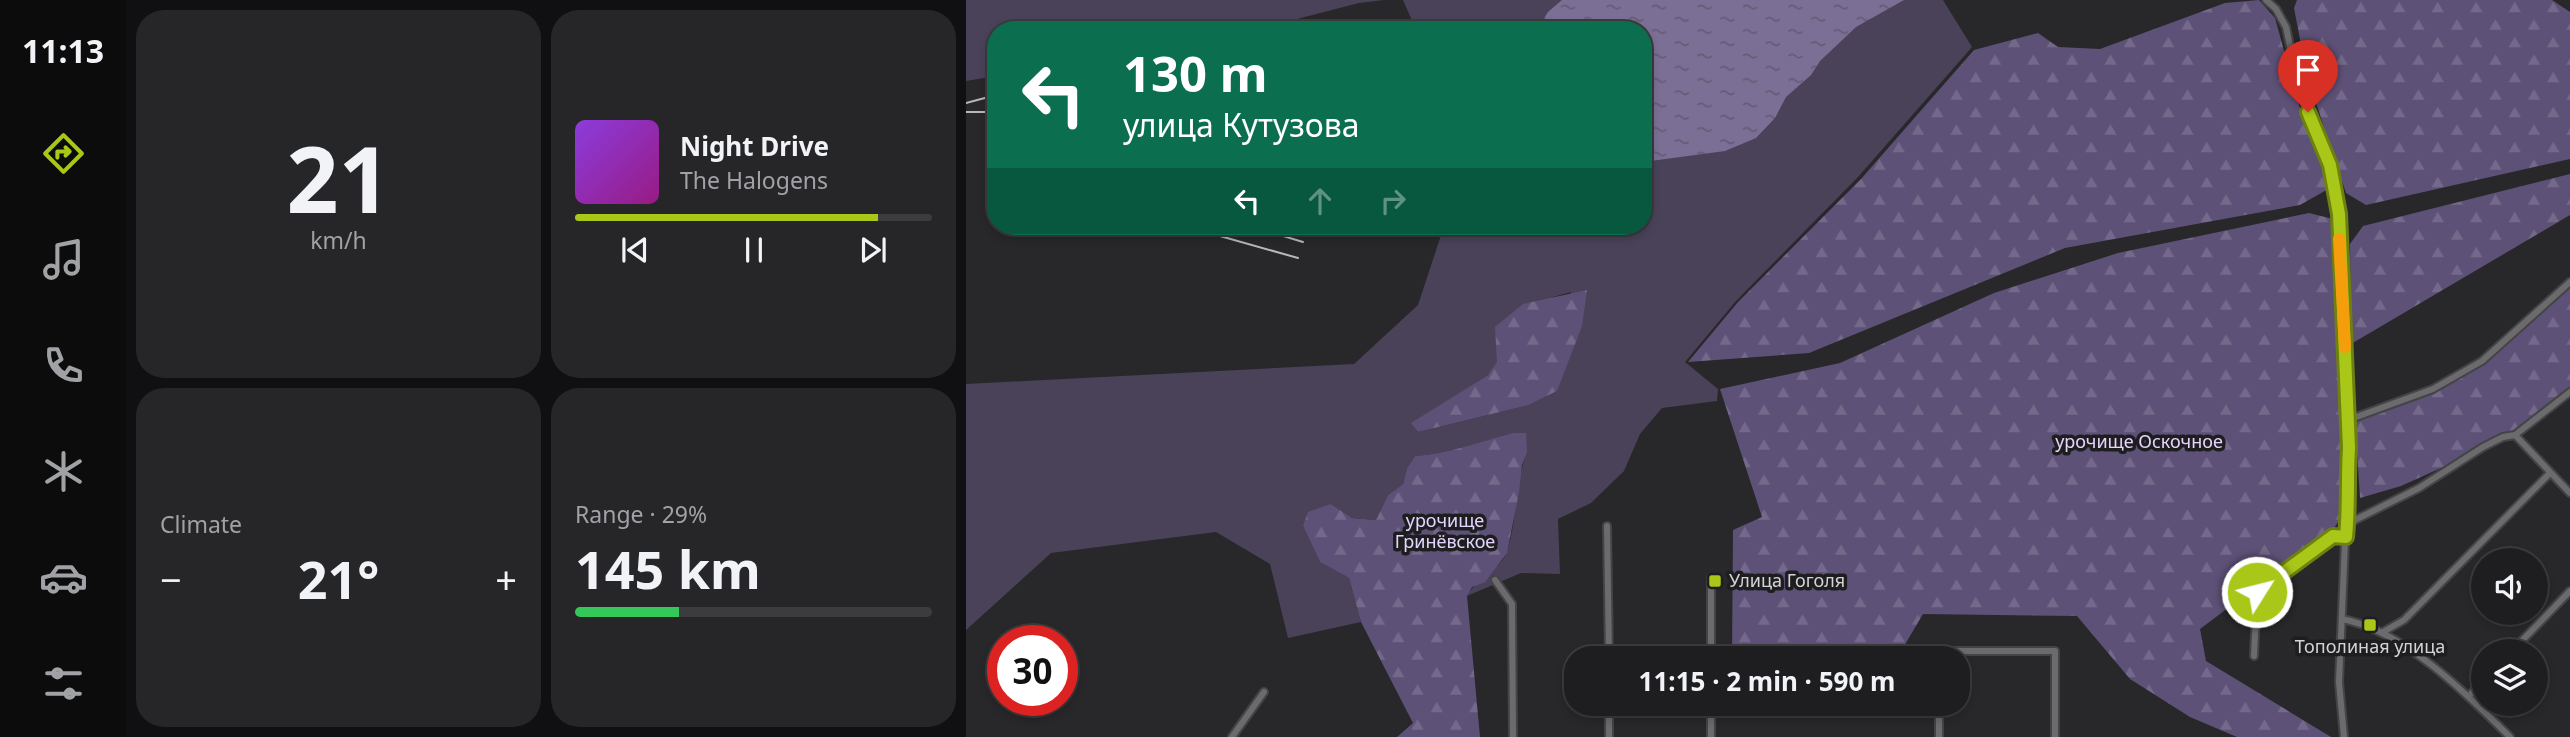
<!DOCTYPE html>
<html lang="en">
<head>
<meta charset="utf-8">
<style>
	:root { --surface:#1e1d20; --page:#262629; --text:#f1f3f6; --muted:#a1a2a5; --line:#3c3b3e; --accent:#a9c719 }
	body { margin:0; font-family:"Noto Sans",sans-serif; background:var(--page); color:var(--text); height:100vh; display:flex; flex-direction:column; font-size:26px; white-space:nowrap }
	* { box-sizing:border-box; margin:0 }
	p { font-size:23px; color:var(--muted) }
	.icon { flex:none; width:38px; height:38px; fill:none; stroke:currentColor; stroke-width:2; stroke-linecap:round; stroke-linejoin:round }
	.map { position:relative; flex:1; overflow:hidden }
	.side { display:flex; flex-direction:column; gap:10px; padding:10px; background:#101012; width:840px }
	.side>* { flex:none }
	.top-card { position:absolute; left:21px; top:21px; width:665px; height:214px; border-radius:28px; box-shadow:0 4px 10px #0003,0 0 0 2px var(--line); background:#0b6e4f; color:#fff; overflow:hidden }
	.buttons { position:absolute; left:1505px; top:548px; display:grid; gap:14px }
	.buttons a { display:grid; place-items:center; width:77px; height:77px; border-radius:50%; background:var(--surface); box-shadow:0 4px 10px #0003,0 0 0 2px var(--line); font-size:35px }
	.speed { position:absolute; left:21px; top:625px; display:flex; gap:14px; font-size:35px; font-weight:700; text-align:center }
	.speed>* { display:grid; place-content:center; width:91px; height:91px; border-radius:50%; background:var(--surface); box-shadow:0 4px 10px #0003,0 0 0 2px var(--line); line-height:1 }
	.speed .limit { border:10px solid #d22; background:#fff; color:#111 }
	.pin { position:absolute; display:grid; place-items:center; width:60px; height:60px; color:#fff; margin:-72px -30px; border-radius:50% 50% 50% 0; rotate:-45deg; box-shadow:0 0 7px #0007 }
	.pin .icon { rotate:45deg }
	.me { position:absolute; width:77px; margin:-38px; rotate:54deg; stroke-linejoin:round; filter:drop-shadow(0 0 5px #0008) }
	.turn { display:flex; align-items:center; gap:24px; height:147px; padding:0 21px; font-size:32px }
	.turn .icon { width:91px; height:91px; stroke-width:2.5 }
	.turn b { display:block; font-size:49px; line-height:60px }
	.lanes { display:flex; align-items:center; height:66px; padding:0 21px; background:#0003; justify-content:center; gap:35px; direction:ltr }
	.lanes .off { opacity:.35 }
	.big { font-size:52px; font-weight:700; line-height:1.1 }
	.side .tile { flex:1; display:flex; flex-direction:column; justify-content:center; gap:10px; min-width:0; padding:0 24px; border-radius:28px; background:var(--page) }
	.side .dial { align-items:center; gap:0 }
	.dial b { font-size:91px; line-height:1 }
	.song { display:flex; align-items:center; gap:21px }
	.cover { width:84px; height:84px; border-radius:10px; background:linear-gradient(135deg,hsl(270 70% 55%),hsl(310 70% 35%)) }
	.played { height:7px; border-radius:4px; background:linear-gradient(90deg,var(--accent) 85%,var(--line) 85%) }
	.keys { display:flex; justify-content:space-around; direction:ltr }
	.heat { display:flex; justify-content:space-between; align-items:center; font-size:38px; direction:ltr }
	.charge { height:10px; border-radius:5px; background:linear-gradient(90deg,#34c759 29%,var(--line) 0) }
	.side .tiles { flex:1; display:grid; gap:10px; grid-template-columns:repeat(2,1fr) }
	.trip { position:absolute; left:598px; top:646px; width:406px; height:70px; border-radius:28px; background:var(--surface); box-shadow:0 4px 10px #0003,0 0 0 2px var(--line); font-weight:700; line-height:70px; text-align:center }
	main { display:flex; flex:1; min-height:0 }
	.tabs { display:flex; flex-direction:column; width:126px; justify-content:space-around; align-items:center; background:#0c0c0d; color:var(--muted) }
	.tabs .icon { width:49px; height:49px }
	.tabs .selected { color:var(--accent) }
	.tabs b { font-size:32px; color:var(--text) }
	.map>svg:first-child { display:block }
	.grass { fill:#4a4259; fill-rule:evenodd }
	.forest { fill:url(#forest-firs) }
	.water { fill:url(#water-ripples) }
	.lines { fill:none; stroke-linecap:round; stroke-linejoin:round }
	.minor-casing { stroke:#444346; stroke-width:10 }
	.minor { stroke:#6b6a6d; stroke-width:6 }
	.rail { stroke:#b8b8ba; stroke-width:2 }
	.route-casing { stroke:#6e8110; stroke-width:18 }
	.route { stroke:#a9c719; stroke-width:12 }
	.slow { stroke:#f59e0b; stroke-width:12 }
	.poi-dot { fill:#a9c719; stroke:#1e1d20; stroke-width:2.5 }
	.labels { text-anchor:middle; stroke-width:7; stroke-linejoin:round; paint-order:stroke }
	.park-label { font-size:18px; fill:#e3d6fd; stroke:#1e1d20 }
	.poi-label { font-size:18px; fill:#d4d4d6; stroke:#1e1d20; text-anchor:start }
</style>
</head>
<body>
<main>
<nav class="tabs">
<b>11:13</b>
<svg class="icon selected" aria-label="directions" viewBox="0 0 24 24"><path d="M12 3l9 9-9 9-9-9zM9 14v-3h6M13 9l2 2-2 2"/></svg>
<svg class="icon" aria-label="music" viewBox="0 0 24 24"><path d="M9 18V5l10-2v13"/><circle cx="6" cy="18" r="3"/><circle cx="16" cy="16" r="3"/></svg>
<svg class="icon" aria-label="phone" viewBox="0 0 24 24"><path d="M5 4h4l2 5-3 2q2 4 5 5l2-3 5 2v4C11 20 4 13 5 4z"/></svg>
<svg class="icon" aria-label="climate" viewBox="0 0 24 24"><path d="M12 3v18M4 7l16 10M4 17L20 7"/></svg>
<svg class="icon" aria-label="car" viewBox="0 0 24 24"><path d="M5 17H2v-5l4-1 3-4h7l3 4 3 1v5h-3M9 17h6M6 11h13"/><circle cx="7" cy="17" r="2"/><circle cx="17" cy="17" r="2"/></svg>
<svg class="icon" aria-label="filters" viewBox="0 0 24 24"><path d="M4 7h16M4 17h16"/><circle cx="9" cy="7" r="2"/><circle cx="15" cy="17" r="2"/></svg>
</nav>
<section class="side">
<div class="tiles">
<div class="tile dial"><b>21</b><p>km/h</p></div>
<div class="tile">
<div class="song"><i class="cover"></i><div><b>Night Drive</b><p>The Halogens</p></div></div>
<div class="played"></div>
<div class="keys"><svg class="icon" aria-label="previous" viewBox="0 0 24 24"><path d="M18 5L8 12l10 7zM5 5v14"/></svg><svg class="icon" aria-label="pause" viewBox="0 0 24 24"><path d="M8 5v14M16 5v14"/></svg><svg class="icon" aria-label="next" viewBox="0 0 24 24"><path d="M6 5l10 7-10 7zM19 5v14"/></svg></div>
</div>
<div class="tile"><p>Climate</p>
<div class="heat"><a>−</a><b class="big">21°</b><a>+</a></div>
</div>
<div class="tile"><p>Range · 29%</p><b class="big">145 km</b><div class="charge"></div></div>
</div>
</section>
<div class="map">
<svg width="1604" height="737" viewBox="0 0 1604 737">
	<defs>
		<pattern id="forest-firs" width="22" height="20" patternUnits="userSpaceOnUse" patternTransform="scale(1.75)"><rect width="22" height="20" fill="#5e5177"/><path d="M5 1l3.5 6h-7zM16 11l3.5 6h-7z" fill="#74698a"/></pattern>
		<pattern id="water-ripples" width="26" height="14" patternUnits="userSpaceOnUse" patternTransform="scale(1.75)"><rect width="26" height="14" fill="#7c6f96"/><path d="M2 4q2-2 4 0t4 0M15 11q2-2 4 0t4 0" fill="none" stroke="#645c74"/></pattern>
	</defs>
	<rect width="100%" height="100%" fill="#28272a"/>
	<path class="grass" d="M 0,0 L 418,0 L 393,3 L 288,30 L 30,30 L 30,76 L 0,81 Z
		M 437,0 L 977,0 L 1006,47 L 892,177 L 770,301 L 719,362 L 752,389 L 751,401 L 696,408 L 674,434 L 658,471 L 625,503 L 592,519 L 594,574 L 555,573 L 501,596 C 510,578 535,570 541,551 C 551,522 549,481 561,453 L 548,433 C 515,441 482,454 449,456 L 441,468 L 437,484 L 422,495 L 410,520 L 386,518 L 365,504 L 337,526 L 354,562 L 383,578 L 395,622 L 322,638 L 304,564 L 250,532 L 85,553 L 0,630 L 0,384 L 388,364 L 452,305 L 478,226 L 677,226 L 677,30 L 450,30 ZM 605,292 L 591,391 L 563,405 L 452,432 L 446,423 L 522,375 L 587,297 Z"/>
	<path class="forest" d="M 1293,0 L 1309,18 L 1338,123 L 1354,155 L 1364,188 L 1334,205 L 1099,248 L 843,353 L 722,362 L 772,302 L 895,179 L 1008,50 L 1072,33 L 1092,47 L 1134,49 L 1259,3 Z
		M 1331,0 L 1586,0 L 1604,12 L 1604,159 L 1400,205 L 1380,193 L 1341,76 L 1328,8 Z
		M 1604,174 L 1604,215 L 1385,344 L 1384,244 L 1397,226 Z
		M 1343,213 L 1367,219 L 1380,511 L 1368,528 L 1234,629 L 1240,661 L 1365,737 L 1271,737 L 1224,717 L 1164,679 L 1111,616 L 957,614 L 931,658 L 766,658 L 767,530 L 796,517 L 754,389 L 874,363 L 1028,293 L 1152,253 Z
		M 1604,284 L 1604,394 L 1539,439 L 1435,486 L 1394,498 L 1389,420 L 1467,390 L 1518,363 Z
		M 621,290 L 616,326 L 591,391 L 563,405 L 452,432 L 445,423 L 522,375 L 531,362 L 529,327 L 557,304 Z
		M 547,433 L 560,433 L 561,453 L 556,465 L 553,492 L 541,553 L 519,582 L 506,587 L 501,596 L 514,737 L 431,737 L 447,723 L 395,622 L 383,578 L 354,562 L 337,526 L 342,512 L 365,504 L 386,518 L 410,520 L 422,495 L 437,484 L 441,468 L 449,456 C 482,454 515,441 547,433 Z"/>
	<path class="water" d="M 596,0 L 938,0 L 890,27 L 854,61 L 845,75 L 820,97 L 809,118 L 790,138 L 759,151 L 677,162 L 677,30 L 571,30 L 582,12 Z"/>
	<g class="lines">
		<g class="minor-casing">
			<path id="minor" d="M 1300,0 L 1310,9 L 1320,27 L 1329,70 L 1343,117 L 1364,165 L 1373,214 L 1383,448 L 1373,682 L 1378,737
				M 1382,420 L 1467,389 L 1516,361 L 1604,282
				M 1549,435 L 1604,493
				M 1381,524 L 1453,488 L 1517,447 L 1537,437 L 1549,435 L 1604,392
				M 641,526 L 643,658
				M 745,578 L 745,658
				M 529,580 L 546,604 L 547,737
				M 1376,619 C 1437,630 1501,694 1544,737
				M 1417,632 L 1438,620 L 1584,473
				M 1546,651 L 1604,591
				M 1288,656 L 1291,592 L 1367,536 L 1380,537
				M 974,658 L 977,652 L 981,651 L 1089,651 L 1089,737
				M 1503,696 L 1517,681
				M 643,704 L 643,737
				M 266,737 L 298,692
				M 745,737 L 745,704
				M 973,737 L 973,704"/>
		</g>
		<use href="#minor" class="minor"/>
		<path class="rail" d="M 0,103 L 30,95
			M 0,112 L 30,112
			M 230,226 L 254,236 L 332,258
			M 284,226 L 337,242"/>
	</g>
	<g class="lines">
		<g class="route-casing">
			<path id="route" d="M 1291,592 L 1367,536 L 1380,537 C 1383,508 1381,478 1383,448 L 1373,214 L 1364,165 L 1342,112"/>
		</g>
		<use href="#route" class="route"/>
		<path class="slow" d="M 1373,239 L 1379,347"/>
	</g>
	<g class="poi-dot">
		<rect x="742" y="574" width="14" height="14" rx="3.5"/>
		<rect x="1397" y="618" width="14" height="14" rx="3.5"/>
	</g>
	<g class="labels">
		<g class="park-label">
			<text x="1173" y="448">урочище Оскочное</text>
			<text x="479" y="527">урочище<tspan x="479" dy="21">Гринёвское</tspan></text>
		</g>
		<g class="poi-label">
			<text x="763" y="587">Улица Гоголя</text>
			<text x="1404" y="653" text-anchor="middle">Тополиная улица</text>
		</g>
	</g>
</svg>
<div class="buttons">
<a><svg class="icon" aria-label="sound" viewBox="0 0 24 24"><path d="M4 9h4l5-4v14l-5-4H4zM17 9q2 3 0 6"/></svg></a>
<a><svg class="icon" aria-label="layers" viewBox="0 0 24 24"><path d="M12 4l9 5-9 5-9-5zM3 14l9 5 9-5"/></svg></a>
</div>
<div class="speed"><div class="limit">30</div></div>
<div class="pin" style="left:1342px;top:112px;background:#d93025"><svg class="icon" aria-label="arrive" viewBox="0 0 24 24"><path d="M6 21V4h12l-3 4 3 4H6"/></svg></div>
<svg class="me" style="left:1291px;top:592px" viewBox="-20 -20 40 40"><circle r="17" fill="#a9c719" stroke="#fff" stroke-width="3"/><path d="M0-11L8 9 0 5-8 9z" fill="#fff"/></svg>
<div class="trip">11:15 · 2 min · 590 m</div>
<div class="top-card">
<div class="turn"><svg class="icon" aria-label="left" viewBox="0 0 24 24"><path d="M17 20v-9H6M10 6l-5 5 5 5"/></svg><div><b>130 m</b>улица Кутузова</div></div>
<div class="lanes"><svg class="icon" aria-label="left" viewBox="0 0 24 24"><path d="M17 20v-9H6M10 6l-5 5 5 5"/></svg><svg class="icon off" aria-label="ahead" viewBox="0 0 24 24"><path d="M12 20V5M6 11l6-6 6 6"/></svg><svg class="icon off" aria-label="right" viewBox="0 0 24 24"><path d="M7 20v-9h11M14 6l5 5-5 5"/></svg></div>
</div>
</div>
</main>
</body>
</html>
